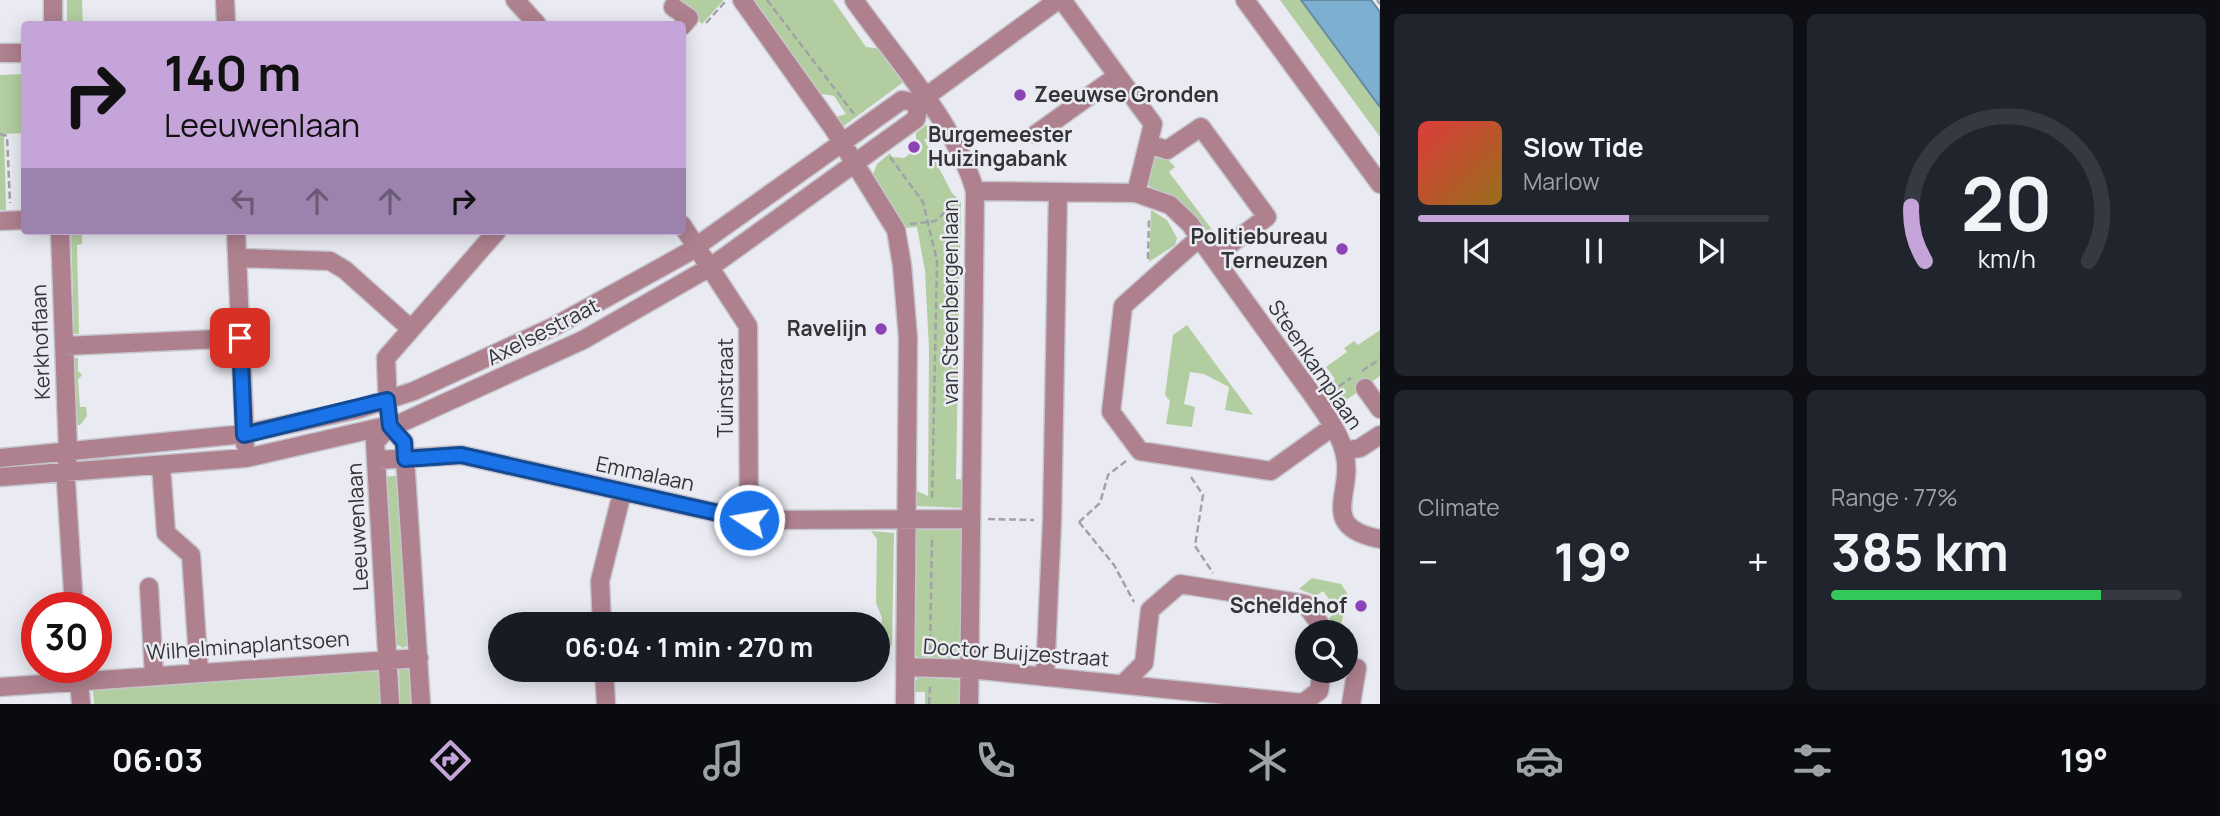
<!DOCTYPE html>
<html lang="en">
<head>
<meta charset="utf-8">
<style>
	:root { --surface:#171b24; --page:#20242c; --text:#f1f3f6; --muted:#9ea1a6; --line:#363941; --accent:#c4a4d9 }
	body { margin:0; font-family:Manrope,sans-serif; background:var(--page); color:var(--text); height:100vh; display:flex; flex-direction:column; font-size:26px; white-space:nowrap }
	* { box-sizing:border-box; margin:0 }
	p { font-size:23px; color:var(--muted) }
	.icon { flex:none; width:38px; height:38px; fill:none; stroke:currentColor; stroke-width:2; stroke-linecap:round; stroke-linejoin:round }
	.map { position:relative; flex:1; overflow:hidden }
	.details { display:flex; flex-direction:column; gap:14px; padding:14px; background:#0d0f14; width:840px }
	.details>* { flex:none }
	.banner { position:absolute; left:21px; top:21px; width:665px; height:214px; border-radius:7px; box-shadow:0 4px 18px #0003; background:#c4a4d9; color:#111; overflow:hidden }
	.fabs { position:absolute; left:1295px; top:620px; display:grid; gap:14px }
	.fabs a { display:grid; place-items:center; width:63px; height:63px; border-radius:50%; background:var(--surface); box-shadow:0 4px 18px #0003; font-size:35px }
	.speed { position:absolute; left:21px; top:592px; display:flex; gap:14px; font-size:35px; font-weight:700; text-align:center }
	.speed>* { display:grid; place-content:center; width:91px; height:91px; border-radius:50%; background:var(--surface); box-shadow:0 4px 18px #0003; line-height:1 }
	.speed .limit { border:10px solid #d22; background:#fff; color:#111 }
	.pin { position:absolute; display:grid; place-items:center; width:60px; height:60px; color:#fff; margin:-30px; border-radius:14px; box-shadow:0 4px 10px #0006 }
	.me { position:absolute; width:77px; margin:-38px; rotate:282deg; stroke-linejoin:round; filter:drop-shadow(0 0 5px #0008) }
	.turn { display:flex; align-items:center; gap:24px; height:147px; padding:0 28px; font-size:32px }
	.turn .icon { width:91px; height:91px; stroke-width:2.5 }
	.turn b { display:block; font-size:49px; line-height:60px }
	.lanes { display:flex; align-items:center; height:66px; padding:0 28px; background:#0003; justify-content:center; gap:35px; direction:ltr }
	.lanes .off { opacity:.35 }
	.big { font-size:52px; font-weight:700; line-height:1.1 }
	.details .tile { flex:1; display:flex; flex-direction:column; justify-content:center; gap:10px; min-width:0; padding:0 24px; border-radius:10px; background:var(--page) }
	.details .dial { align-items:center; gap:0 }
	.dial svg { height:182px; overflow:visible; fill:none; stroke:var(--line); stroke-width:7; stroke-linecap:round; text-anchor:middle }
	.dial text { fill:var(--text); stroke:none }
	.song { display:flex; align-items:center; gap:21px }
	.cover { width:84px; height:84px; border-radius:10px; background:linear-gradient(135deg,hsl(0 70% 55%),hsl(40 70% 35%)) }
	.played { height:7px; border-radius:4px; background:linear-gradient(90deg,var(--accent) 60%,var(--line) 60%) }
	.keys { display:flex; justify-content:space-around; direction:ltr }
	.heat { display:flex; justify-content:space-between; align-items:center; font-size:38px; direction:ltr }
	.charge { height:10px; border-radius:5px; background:linear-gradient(90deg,#34c759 77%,var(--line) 0) }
	.details .tiles { flex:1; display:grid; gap:14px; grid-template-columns:repeat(2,1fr) }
	.trip { position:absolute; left:488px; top:612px; width:402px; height:70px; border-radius:35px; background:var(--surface); box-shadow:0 4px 18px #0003; font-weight:700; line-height:70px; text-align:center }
	.tabs { display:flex; height:112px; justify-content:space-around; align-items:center; background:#090b0e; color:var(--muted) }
	.tabs .icon { width:49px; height:49px }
	.tabs .active { color:var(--accent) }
	.tabs b { font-size:32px; color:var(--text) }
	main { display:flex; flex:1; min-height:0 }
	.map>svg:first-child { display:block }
	.green { fill:#b2cea0 }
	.water { fill:#7db0d0; stroke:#678ba2; stroke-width:2 }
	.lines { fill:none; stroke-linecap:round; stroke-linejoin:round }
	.minor-casing { stroke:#c5c6cd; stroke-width:21 }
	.path { stroke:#a1a2a8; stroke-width:2.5; stroke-dasharray:7 3.5; stroke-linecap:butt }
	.minor { stroke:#af818e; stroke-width:18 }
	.route-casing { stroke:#114b97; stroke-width:18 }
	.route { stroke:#1a73e8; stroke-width:12 }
	.poi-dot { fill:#8c43b6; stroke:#eaebf2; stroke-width:2.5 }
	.labels { text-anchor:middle; stroke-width:5; stroke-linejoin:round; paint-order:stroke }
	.poi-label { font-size:21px; font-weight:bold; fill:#333437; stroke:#eaebf2; text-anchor:end }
	.street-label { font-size:21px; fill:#333437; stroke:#eaebf2 }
</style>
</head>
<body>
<main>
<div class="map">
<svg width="1380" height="704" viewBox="0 0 1380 704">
	<rect width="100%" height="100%" fill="#eaebf2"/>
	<path class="green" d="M 67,0 L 82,0 L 83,24 L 67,24 Z
		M 677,0 L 723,0 L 723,1 L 702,24 Z
		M 750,0 L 833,0 L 866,47 L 883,49 L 905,81 L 841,128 L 836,117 L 846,114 L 834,96 L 816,93 Z
		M 1280,0 L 1300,0 L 1380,108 L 1380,137 Z
		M 24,74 L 24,133 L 4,134 L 6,210 L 0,210 L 0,75 Z
		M 929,123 L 939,138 L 924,139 L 952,193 L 961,202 L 956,479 L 968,480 L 963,508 L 916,506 L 915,490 L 928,496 L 929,349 L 925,271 L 917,227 L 903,228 L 873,174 L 877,164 L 890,153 L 892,157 L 904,158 L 916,149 L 916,133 Z
		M 1157,155 L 1166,157 L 1175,167 L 1169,172 L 1222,243 L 1216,247 L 1171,196 L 1149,186 L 1147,178 L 1152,157 Z
		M 1151,210 L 1167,220 L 1177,238 L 1175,245 L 1149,262 Z
		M 71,231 L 82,231 L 82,244 L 77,245 L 79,334 L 74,334 Z
		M 1187,325 L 1253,415 L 1225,410 L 1229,387 L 1204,374 L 1190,372 L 1184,404 L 1195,407 L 1192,427 L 1166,424 L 1170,401 L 1165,395 L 1173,335 Z
		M 1380,330 L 1380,376 L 1335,408 L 1323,389 L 1335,379 L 1326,367 L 1347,352 L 1344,348 L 1354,341 L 1358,345 Z
		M 72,358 L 78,358 L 78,371 L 82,375 L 78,380 L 80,407 L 86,407 L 87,416 L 80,425 L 75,425 Z
		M 401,475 L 411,644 L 403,648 L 394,643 L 384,477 Z
		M 912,527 L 967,528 L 965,662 L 919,660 L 911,647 Z
		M 871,531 L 894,533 L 892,646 L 879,646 L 882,618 L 876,603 L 877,539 Z
		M 1312,578 L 1341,584 L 1347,593 L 1340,632 L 1333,632 L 1329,618 L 1338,611 L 1323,591 L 1316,596 L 1299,589 Z
		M 384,668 L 387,704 L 94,704 L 93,690 Z
		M 406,668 L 411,670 L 412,704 L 400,704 L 399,670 Z
		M 918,677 L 965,680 L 965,704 L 925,704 L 925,692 L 910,692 Z"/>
	<path class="water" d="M 1301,0 L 1371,0 L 1380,12 L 1380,107 Z"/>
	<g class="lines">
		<g class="minor-casing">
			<path id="minor" d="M 53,0 L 53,24
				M 225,0 L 226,24
				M 515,0 L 537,24
				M 742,0 L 833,128 L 896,230 L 902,265 L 908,338 L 905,704
				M 854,0 C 894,57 956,124 975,191 L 969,704
				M 1062,0 L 1153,124 L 1136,193
				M 1245,0 L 1380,184
				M 673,7 L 689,18 L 682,26
				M 0,53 L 24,53
				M 1036,134 L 1117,76
				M 1149,144 L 1167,150 L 1201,127 L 1267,217 L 1213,257
				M 975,191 L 1136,193 L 1170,205 L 1190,224 C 1223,272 1259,320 1293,368 C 1308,389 1338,427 1344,451 C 1356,492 1315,526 1380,539
				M 0,221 L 24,220
				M 682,225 L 748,326 L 749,520
				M 60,231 L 68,451 L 66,482 L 74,607
				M 236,231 L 245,444
				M 1199,238 L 1123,306 L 1111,412 L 1140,451 L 1271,471 L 1331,428
				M 237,258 L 330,261 L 345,270 L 411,329
				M 64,346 L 240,338
				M 1365,388 L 1380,409
				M 388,409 L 386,358 L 497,231
				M 390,426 L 404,442 L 421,704
				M 390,426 L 375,442 L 390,704
				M 1344,451 L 1360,448 L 1380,435
				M 0,458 L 244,434 L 359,409 L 414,391 L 555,326 L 687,253 L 902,100 L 919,103
				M 377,460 L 461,455 L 749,520 L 971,519
				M 161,465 L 166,533 L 191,555 L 199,672
				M 0,477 L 246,458 L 403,422 L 583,340 L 712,266 L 916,119 L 919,103 L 924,98 L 1058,0
				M 149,587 L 154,675
				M 602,625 L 600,581 L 622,493
				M 1346,666 L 1357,668 L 1351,704
				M 78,667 L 81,704
				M 906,667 L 970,669 L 1303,703 L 1319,691 L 1322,670
				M 604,670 L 606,704
				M 1045,677 L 1052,521 L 1058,192
				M 1123,684 L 1144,663 L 1150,610 L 1180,584 L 1305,604 L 1326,632
				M 0,687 L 419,658"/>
		</g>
		<path class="path" d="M 767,0 L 854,114
			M 1377,0 L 1380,4
			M 706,23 L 725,2
			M 0,134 L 7,136 L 10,203
			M 890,157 L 923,202 L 937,261 L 932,501
			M 910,224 L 935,221 L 959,200
			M 1148,259 L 1149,217
			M 1362,371 L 1380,359
			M 1330,392 L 1351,378
			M 1191,477 L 1203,495 L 1195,546 L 1213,573
			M 988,519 L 1034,520
			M 1079,522 L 1114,565 L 1134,602
			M 1079,522 L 1100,503 L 1108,475 L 1126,461
			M 930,652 L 932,536
			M 929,704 L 930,686"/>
		<use href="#minor" class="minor"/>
	</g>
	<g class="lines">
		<g class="route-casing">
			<path id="route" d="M 240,338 L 244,435 L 387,400 L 390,426 L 404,442 L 405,459 L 461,455 L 749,520"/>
		</g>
		<use href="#route" class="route"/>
	</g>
	<g class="poi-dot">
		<circle cx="1020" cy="95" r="7"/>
		<circle cx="914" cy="147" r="7"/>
		<circle cx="1342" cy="249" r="7"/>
		<circle cx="881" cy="329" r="7"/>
		<circle cx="1361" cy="606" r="7"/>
	</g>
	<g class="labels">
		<g class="poi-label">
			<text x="1034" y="102" text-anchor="start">Zeeuwse Gronden</text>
			<text x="928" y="142" text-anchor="start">Burgemeester<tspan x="928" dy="24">Huizingabank</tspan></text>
			<text x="1328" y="244">Politiebureau<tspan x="1328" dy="24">Terneuzen</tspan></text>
			<text x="867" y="336">Ravelijn</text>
			<text x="1347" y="613">Scheldehof</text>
		</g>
		<g class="street-label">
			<text transform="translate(951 302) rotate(-90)" y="7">van Steenbergenlaan</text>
			<text transform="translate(543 332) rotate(-27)" y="7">Axelsestraat</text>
			<text transform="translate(41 342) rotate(-92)" y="7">Kerkhoflaan</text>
			<text transform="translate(1315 365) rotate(56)" y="7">Steenkamplaan</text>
			<text transform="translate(726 388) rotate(-90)" y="7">Tuinstraat</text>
			<text transform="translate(645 474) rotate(12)" y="7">Emmalaan</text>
			<text transform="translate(358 527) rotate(-93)" y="7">Leeuwenlaan</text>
			<text transform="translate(248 646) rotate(-4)" y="7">Wilhelminaplantsoen</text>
			<text transform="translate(1016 653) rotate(4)" y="7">Doctor Buijzestraat</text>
		</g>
	</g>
</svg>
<div class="fabs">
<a><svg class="icon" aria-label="search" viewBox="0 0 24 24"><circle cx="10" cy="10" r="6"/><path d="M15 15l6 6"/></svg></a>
</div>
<div class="speed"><div class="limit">30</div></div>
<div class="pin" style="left:240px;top:338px;background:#d93025"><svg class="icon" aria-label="arrive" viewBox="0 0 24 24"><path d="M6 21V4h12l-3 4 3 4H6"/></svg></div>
<svg class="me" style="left:749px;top:520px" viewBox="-20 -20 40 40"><circle r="17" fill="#1a73e8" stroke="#fff" stroke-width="3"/><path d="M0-11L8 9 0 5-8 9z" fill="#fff"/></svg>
<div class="trip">06:04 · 1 min · 270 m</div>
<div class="banner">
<div class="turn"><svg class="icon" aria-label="right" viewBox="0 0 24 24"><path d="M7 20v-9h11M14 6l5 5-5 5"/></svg><div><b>140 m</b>Leeuwenlaan</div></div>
<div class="lanes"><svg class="icon off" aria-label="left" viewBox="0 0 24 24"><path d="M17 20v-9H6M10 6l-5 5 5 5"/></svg><svg class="icon off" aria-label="ahead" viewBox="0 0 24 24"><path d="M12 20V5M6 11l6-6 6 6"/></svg><svg class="icon off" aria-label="ahead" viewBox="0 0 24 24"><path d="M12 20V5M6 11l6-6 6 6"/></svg><svg class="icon" aria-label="right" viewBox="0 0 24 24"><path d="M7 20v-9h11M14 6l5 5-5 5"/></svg></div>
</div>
</div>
<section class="details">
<div class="tiles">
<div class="tile">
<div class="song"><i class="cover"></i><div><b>Slow Tide</b><p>Marlow</p></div></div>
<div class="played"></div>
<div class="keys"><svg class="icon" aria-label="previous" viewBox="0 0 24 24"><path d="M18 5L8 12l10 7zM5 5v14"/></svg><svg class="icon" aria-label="pause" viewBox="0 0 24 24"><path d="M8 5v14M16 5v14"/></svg><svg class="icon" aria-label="next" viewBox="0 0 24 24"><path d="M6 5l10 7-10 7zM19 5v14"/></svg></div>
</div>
<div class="tile dial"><svg viewBox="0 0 100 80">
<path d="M14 69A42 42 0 1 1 86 69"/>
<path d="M14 69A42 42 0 0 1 8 45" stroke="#c4a4d9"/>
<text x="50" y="56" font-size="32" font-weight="700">20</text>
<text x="50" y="72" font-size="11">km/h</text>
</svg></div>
<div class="tile"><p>Climate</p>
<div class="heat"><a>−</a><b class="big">19°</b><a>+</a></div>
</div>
<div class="tile"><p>Range · 77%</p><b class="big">385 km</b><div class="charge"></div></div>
</div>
</section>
</main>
<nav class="tabs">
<b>06:03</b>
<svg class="icon active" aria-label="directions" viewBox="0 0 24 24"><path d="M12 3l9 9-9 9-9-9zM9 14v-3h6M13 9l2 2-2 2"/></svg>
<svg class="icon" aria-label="music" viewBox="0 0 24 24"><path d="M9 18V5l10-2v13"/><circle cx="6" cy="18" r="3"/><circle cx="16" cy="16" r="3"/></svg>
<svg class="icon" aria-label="phone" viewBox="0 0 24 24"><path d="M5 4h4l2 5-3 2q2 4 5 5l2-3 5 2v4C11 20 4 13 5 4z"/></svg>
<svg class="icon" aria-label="climate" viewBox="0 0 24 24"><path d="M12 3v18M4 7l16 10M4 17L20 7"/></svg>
<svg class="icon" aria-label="car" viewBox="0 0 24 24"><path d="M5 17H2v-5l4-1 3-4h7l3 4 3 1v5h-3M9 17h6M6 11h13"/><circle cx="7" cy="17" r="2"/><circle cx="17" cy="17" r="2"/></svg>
<svg class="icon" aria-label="filters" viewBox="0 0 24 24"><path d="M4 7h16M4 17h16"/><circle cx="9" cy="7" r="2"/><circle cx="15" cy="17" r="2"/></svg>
<b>19°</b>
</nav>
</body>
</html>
